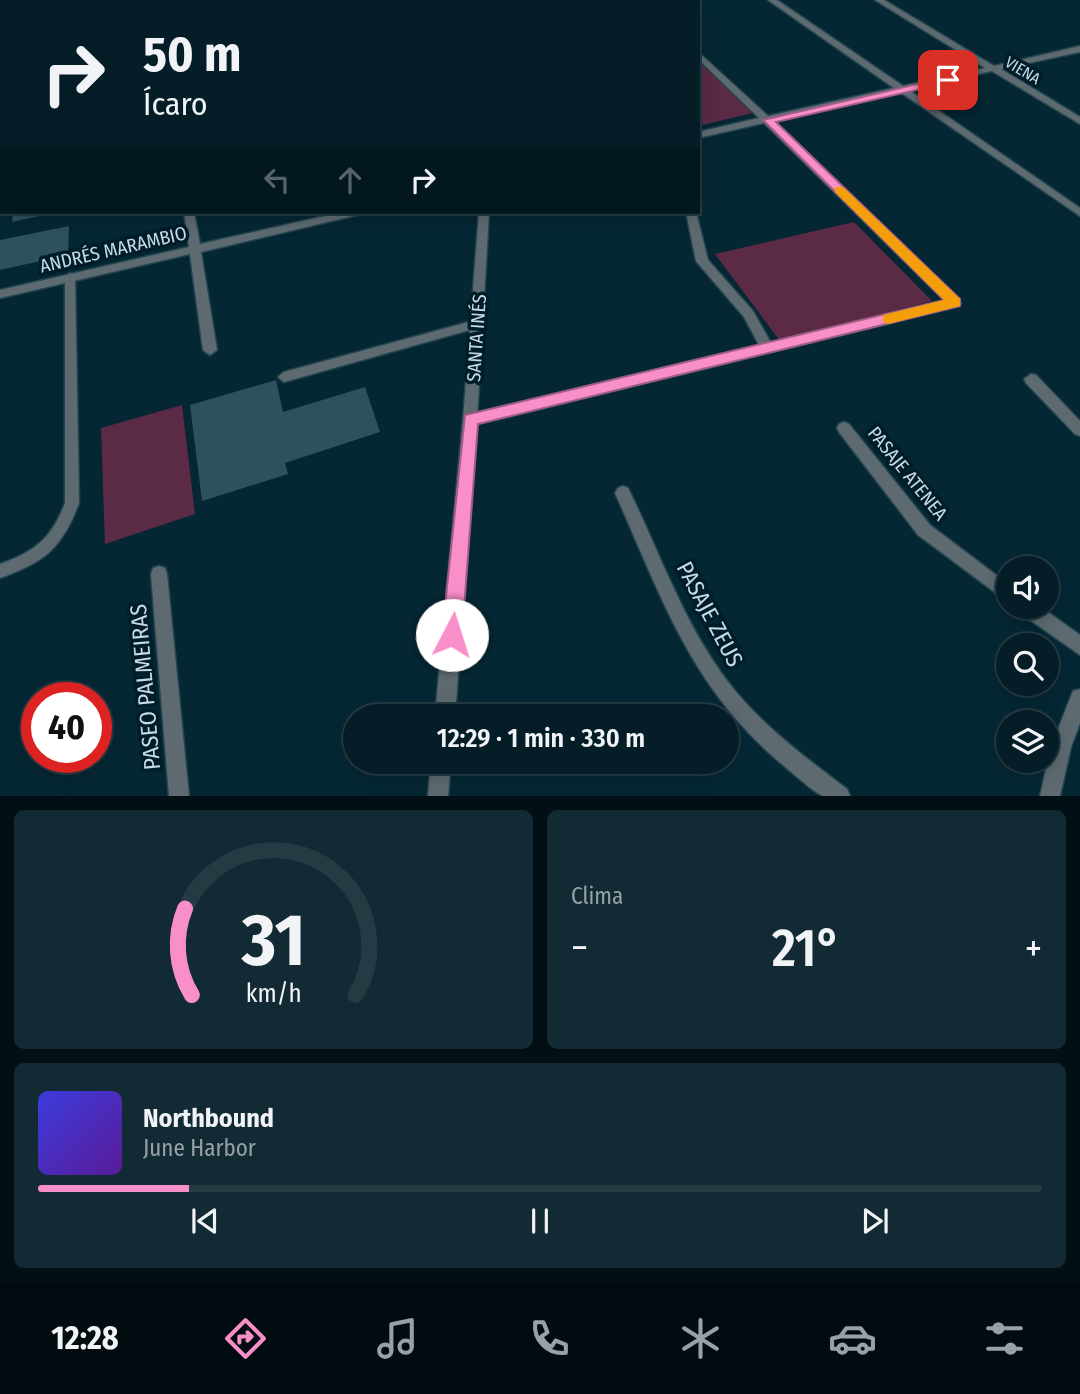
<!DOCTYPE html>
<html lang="es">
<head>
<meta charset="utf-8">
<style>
	:root { --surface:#041d27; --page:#122a33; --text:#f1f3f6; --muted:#97a2a7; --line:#253b44; --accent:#f98fc9 }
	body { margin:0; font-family:"Fira Sans Condensed",sans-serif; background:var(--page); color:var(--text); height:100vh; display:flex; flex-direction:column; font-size:26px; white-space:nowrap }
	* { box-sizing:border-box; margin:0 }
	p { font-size:23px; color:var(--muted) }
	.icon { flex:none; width:38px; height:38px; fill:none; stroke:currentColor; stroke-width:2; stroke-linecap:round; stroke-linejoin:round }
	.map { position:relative; height:796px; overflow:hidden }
	.details { display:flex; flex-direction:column; gap:14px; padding:14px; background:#021015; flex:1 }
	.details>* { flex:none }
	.top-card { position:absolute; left:0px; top:0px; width:700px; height:214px; box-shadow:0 4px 18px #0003,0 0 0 2px var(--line); background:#041d27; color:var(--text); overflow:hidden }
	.buttons { position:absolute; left:996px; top:556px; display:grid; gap:14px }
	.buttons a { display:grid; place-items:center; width:63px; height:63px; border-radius:50%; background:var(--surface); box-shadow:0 4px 18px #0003,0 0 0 2px var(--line); font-size:35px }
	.speed { position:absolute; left:21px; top:682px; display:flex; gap:14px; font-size:35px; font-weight:700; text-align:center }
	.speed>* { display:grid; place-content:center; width:91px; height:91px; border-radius:50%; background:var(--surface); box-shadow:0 4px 18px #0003,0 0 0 2px var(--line); line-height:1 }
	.speed .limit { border:10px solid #d22; background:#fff; color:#111 }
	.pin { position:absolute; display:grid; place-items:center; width:60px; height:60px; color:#fff; margin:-30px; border-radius:14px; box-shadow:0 4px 10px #0006 }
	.me { position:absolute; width:77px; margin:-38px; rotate:5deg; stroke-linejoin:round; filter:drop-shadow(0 0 5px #0008) }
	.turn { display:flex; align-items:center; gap:24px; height:147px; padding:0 28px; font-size:32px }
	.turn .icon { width:91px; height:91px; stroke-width:2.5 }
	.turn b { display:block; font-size:49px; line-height:60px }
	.lanes { display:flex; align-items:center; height:66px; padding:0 28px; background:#0003; justify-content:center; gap:35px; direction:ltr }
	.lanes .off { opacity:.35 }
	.big { font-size:52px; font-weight:600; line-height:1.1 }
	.details .card { flex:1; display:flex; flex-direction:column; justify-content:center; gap:10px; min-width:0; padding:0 24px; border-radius:10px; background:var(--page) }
	.details .dial { align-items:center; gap:0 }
	.dial svg { height:182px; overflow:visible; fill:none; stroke:var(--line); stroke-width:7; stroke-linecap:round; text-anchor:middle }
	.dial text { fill:var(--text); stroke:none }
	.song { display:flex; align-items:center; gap:21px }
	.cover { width:84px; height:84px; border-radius:10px; background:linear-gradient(135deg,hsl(240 70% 55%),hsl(270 70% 35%)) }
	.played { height:7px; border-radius:4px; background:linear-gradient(90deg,var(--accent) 15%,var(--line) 15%) }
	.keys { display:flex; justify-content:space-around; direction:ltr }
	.heat { display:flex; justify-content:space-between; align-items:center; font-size:38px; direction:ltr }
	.details .tiles { flex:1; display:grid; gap:14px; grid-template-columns:1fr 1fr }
	.card:last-child { grid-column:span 2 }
	.trip { position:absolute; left:343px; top:704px; width:396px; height:70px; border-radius:35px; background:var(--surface); box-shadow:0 4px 18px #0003,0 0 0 2px var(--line); font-weight:600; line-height:70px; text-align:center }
	.tab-bar { display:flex; height:112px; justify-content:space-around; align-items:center; background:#020c10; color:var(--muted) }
	.tab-bar .icon { width:49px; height:49px }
	.tab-bar .on { color:var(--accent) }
	.tab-bar b { font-size:32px; color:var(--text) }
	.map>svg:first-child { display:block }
	.green { fill:#5b2a45 }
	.building { fill:#2f505e }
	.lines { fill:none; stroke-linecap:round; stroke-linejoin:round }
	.service-casing { stroke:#244450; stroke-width:3 }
	.minor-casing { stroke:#244450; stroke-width:3 }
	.tertiary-casing { stroke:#244450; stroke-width:3 }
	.secondary-casing { stroke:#244450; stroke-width:3 }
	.service { fill:#5d6b71; fill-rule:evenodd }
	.minor { fill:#5d6b71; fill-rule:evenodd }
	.tertiary { fill:#5d6b71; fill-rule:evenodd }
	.secondary { fill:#7d949e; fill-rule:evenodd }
	.route { fill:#f98fc9; stroke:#a25d83; stroke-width:2 }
	.slow { fill:#f59e0b }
	.labels { text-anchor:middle; stroke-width:7; stroke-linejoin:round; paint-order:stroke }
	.far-street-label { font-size:16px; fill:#c8dae2; stroke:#001d2a }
	.street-label { font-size:19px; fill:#c8dae2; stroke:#001d2a }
	.near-street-label { font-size:23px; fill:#c8dae2; stroke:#001d2a }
</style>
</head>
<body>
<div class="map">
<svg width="1080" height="796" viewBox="0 0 1080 796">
	<rect width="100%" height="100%" fill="#052734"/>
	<path class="green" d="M 698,58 L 757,112 L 698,126 Z
		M 854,222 L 932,301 L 780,341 L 715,254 Z
		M 182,405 L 195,514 L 105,544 L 101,428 Z"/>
	<path class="building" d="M 13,212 L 53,212 L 53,213 L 12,222 Z
		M 69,226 L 68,255 L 0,270 L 0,240 Z
		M 276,380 L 283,412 L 365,387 L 380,432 L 285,463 L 288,474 L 202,501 L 190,405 Z"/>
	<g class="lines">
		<g class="service-casing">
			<path id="service" d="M 50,0 L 56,0 L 56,2 L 50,2 Z
				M 0,103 L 2,103 L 2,108 L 0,108 Z
				M 0,134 L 2,134 L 2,140 L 0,140 Z
				M 70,273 L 75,277 L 79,503 C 62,548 45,562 0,578 L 0,564 C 35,552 52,538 65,503 L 65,277 Z
				M 476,320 L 480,321 L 482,324 L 480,327 L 284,382 L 278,377 L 284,372 Z"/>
		</g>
		<g class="minor-casing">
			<path id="minor" d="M 150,0 L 158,0 L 158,2 L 150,2 Z
				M 637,0 L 645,0 L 647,2 L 638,2 Z
				M 768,0 L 777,0 L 903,86 L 985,68 L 875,0 L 884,0 L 994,66 L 1080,46 L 1080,52 L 1001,69 L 1080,117 L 1080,124 L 992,71 L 909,90 L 1080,208 L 1080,216 L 900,92 L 773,121 L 959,300 L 961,303 L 959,306 L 470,426 L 465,424 L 463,420 L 465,416 L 470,414 L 759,345 L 744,317 L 696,261 L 686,212 L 696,212 L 708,260 L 753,311 L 771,343 L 945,301 L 764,123 L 698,138 L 698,132 L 759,118 L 698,59 L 698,52 L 768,116 L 894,88 Z
				M 184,212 L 194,212 L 200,244 L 343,212 L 362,212 L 357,215 L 201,252 L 217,350 L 210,355 L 203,350 L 190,254 L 0,298 L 0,290 L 189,247 Z
				M 1031,374 L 1036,375 L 1080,421 L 1080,436 L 1075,434 L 1026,383 L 1024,379 Z
				M 844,422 L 849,424 L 930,525 L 1008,584 L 1008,602 L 918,535 L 839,432 L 837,428 L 839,424 Z
				M 623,486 L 628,488 C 661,555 685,628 732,687 C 764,727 806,758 847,789 L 850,796 C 842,796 831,796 823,796 C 814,793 786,767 777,760 C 689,684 661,595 615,493 L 618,488 Z
				M 159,566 L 165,568 L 167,574 L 189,796 L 169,796 L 151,574 L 153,568 Z
				M 1017,607 L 1041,607 L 1080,635 L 1080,655 L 1020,613 Z"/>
		</g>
		<g class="tertiary-casing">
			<path id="tertiary" d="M 495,0 L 503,0 L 503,2 L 495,2 Z
				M 479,212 L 489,212 L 477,420 L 455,716 L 435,716 L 463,420 Z
				M 1080,689 L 1080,723 L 1071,747 L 1060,796 L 1040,796 L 1051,747 L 1073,691 Z
				M 431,761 L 451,761 L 448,796 L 428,796 Z"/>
		</g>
		<g class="secondary-casing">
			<path id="secondary" d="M 30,0 L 46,0 L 44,2 Z
				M 0,6 L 2,6 L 2,10 L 0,10 Z"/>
		</g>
		<use href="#service" class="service"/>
		<use href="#minor" class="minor"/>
		<use href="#tertiary" class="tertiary"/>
		<use href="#secondary" class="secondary"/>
	</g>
	<path class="route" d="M 948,77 L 952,82 L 776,122 L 960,299 L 960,306 L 478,424 L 462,635 L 459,642 L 452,645 L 445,642 L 442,635 L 465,415 L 944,300 L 763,120 Z"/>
	<path class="slow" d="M 835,187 L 843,187 L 960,299 L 960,306 L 888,324 L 883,322 L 883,315 L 944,300 L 835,192 Z"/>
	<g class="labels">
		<g class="far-street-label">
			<text transform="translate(1023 70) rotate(31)" y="6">VIENA</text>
		</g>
		<g class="street-label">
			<text transform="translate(113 249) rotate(-13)" y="7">ANDRÉS MARAMBIO</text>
			<text transform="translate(476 338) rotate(-86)" y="7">SANTA INÉS</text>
			<text transform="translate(908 473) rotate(51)" y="7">PASAJE ATENEA</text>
		</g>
		<g class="near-street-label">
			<text transform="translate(710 614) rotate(62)" y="8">PASAJE ZEUS</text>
			<text transform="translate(145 687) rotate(-95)" y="8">PASEO PALMEIRAS</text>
		</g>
	</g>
</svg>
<div class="buttons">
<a><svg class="icon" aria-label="sound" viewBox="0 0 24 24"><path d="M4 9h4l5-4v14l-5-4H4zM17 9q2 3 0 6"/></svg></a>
<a><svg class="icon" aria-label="search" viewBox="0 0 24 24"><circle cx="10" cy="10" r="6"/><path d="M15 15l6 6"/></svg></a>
<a><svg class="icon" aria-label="layers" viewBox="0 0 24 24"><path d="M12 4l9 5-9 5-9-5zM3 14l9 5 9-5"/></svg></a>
</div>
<div class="speed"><div class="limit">40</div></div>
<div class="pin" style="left:948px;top:80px;background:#d93025"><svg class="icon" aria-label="arrive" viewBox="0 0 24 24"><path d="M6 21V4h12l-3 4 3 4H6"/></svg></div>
<svg class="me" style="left:452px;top:635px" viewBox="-20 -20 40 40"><circle r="19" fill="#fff"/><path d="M0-13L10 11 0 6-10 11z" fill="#f98fc9"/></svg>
<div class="trip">12:29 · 1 min · 330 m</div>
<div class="top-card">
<div class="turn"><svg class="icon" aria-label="right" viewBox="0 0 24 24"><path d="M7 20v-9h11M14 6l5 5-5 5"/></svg><div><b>50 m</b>Ícaro</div></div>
<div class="lanes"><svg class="icon off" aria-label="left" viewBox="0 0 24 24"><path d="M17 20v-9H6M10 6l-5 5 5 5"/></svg><svg class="icon off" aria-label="ahead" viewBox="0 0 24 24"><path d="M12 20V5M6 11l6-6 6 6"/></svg><svg class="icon" aria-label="right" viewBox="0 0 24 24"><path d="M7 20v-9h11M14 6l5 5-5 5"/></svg></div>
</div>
</div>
<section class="details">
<div class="tiles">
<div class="card dial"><svg viewBox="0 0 100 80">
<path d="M14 69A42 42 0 1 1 86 69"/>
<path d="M14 69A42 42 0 0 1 11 31" stroke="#f98fc9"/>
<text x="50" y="56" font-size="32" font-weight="700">31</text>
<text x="50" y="72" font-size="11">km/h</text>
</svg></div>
<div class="card"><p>Clima</p>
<div class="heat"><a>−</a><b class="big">21°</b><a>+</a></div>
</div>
<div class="card">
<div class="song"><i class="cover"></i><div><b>Northbound</b><p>June Harbor</p></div></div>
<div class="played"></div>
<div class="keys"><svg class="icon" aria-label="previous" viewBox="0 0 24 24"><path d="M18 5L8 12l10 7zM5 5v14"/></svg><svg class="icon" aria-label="pause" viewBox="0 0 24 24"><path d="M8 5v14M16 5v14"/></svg><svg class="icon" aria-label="next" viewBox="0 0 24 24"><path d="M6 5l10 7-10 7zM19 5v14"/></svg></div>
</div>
</div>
</section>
<nav class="tab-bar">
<b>12:28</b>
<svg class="icon on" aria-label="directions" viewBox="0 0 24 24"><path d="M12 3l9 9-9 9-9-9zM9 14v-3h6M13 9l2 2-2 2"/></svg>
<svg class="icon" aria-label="music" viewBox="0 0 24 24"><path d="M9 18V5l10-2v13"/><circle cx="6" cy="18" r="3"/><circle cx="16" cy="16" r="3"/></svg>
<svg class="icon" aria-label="phone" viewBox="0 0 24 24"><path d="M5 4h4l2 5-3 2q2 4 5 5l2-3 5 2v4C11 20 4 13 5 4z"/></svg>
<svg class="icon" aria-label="climate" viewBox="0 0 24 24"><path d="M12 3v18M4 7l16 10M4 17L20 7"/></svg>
<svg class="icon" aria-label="car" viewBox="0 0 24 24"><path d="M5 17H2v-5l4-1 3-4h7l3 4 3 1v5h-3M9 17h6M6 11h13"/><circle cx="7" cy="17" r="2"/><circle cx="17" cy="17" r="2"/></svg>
<svg class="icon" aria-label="filters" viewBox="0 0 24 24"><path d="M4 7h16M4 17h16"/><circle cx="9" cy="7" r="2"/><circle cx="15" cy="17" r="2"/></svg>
</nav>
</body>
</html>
